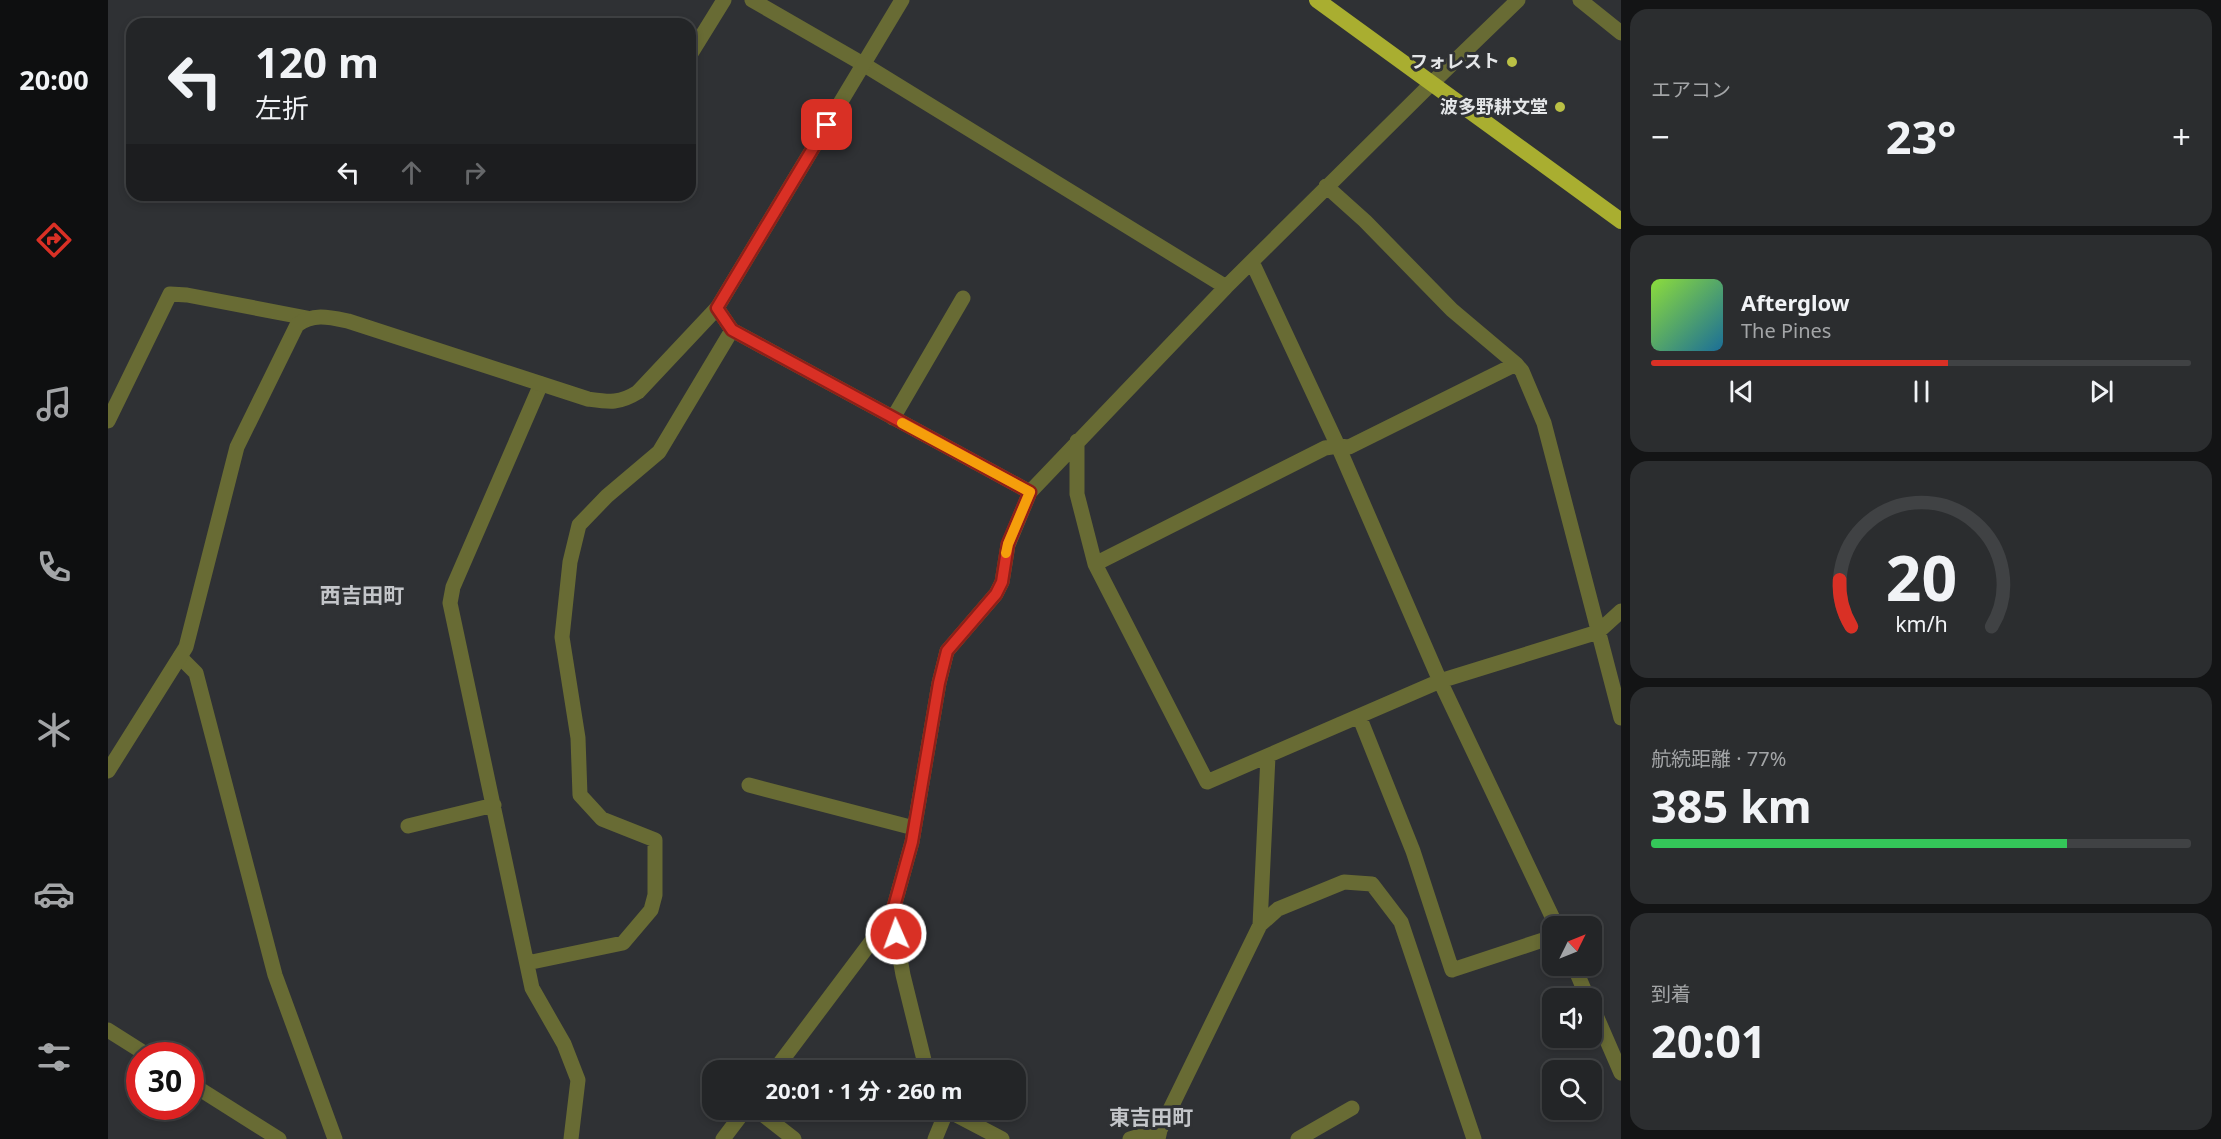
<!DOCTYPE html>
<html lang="ja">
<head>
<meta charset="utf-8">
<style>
	:root { --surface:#232527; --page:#2b2d2f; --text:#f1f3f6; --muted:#a3a5a7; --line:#404244; --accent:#d93025 }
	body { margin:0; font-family:"Noto Sans","Noto Sans JP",sans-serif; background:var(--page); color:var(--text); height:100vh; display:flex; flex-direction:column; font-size:22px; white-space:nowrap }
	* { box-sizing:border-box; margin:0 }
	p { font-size:20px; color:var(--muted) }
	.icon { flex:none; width:33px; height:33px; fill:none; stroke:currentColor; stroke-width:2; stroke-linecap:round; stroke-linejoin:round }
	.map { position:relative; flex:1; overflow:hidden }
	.panel { display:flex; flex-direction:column; gap:9px; padding:9px; background:#131415; width:600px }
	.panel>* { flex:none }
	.banner { position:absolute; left:18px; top:18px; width:570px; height:183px; border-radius:18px; box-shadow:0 3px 9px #0003,0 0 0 2px var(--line); background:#232527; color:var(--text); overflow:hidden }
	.needle { width:39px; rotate:47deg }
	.buttons { position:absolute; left:1434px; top:916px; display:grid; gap:12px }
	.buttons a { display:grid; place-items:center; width:60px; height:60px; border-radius:12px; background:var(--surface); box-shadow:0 3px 9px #0003,0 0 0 2px var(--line); font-size:30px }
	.speed { position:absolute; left:18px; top:1042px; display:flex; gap:12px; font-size:30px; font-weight:700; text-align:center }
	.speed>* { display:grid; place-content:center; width:78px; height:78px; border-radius:50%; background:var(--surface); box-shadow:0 3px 9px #0003,0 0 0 2px var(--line); line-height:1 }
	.speed .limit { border:9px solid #d22; background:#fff; color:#111 }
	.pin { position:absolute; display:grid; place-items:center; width:51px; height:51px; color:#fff; margin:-26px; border-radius:12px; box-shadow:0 3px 9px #0006 }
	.me { position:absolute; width:66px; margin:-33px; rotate:358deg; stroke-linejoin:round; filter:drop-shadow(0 0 4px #0008) }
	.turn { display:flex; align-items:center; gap:21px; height:126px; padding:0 30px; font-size:27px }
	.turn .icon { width:78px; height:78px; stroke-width:2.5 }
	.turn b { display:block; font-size:42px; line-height:51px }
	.lanes { display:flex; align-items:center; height:57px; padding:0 30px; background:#0003; justify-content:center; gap:30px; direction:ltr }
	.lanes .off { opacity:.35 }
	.big { font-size:45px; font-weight:700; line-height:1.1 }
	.panel .card { flex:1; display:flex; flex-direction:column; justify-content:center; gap:9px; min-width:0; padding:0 21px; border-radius:18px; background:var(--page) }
	.panel .dial { align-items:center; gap:0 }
	.dial svg { height:156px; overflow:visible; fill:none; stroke:var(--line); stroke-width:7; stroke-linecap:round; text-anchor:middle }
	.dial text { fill:var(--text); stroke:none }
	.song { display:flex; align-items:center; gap:18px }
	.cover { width:72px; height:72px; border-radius:9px; background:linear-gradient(135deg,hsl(90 70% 55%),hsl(200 70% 35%)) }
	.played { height:6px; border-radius:3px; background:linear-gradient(90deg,var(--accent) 55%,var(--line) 55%) }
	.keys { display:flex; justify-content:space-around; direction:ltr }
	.heat { display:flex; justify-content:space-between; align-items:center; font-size:33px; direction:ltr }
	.charge { height:9px; border-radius:4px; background:linear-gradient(90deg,#34c759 77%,var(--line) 0) }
	.trip { position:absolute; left:594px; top:1060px; width:324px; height:60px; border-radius:18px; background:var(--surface); box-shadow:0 3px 9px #0003,0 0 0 2px var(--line); font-weight:700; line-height:60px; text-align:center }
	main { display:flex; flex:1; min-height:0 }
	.menu { display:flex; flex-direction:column; width:108px; justify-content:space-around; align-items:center; background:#0e0f10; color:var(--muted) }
	.menu .icon { width:42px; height:42px }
	.menu .current { color:var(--accent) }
	.menu b { font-size:27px; color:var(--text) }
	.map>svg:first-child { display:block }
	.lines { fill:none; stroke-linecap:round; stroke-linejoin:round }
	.minor { stroke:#686b34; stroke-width:15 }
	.tertiary { stroke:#686b34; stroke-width:15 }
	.trunk { stroke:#a9ae30; stroke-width:16 }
	.route-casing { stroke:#8d1f18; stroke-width:15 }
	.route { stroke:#d93025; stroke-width:10 }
	.slow { stroke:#f59e0b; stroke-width:10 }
	.poi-dot { fill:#bac045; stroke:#2f3134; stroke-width:2 }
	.labels { text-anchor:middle; stroke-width:6; stroke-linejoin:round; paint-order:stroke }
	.poi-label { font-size:18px; font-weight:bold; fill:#e4e6e8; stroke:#2f3134; text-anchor:end }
	.quarter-label { font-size:21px; font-weight:bold; fill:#c3c5c9; stroke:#2f3134 }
</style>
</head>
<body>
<main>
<nav class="menu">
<b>20:00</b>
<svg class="icon current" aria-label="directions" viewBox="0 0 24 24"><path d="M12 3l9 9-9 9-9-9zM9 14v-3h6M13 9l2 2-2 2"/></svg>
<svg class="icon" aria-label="music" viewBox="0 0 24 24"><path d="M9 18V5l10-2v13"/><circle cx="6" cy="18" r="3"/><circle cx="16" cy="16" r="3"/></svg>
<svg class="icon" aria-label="phone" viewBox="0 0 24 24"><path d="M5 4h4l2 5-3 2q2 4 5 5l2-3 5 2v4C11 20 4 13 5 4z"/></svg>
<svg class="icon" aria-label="climate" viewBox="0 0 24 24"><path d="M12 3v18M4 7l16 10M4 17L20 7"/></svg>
<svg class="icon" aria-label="car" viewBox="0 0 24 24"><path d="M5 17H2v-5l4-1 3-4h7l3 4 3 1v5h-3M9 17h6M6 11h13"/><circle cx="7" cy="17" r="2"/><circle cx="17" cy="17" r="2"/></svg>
<svg class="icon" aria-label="filters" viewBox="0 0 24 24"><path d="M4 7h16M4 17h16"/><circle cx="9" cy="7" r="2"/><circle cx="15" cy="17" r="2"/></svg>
</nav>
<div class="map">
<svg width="1513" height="1139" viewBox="0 0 1513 1139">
	<rect width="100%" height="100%" fill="#2f3134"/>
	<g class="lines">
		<path class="minor" d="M 644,0 L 755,64 L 1118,287
			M 1472,0 L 1513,33
			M 582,55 L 616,0
			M 1218,186 L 1257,221 L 1344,310 L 1408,364
			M 1144,262 L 1230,446 L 1332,681 L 1449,927
			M 609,308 L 624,330 L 922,492
			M 433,384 L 345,587 L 342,603 L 424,988 L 456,1044 L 470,1080 L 463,1139
			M 785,418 L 855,298
			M 0,421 L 62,294 L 79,295 L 199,318
			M 969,441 L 969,494 L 987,564 L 1099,782 L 1332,681 L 1490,632 L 1513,611
			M 987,564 L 1217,448 L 1230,446 L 1241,447 L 1408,364 L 1414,371 L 1436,423 L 1513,718
			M 72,657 L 88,673 L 167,975 L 227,1139
			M 1251,716 L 1305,851 L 1344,970 L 1444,937
			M 641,785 L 806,828
			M 300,826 L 386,805
			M 1152,925 L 1170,909 L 1236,882 L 1264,884 L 1293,922 L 1366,1139
			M 419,963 L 515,943 L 543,910 L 547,895 L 547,840 L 494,819 L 472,795 L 470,738 L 454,637 L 462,562 L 471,525 L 499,496 L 551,452 L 624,330
			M 1466,966 L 1480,999
			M 1484,1006 L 1513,1073
			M 0,1030 L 41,1056
			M 666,1071 L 784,914
			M 820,1071 L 817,1064 L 795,975 L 784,914 L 804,842 L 831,683 L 839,651 L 888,594 L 894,582 L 900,545 L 922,492 L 1118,287 L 1323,84
			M 82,1083 L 171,1139
			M 649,1110 L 686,1139
			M 839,1110 L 894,1139
			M 615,1139 L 637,1110
			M 827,1139 L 839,1110
			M 1022,1139 L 1052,1130
			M 1050,1139 L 1052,1130 L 1152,925 L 1160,756
			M 1190,1139 L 1244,1108"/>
		<path class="tertiary" d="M 1323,84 L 1410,0
			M 0,771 L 78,647 L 129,447 L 189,325 C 205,313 221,317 240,321 L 480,399 C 501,402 511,404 530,392 L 609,308 L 794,0"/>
		<path class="trunk" d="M 1209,0 L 1513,221"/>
	</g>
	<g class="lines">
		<g class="route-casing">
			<path id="route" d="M 719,125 L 609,308 L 624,330 L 922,492 L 900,544 L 894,582 L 888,594 L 839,651 L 831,683 L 804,842 L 784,914 L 788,934"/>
		</g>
		<use href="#route" class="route"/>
		<path class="slow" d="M 794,423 L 922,492 L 900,544 L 898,553"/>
	</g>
	<g class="poi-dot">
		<circle cx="1404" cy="62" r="6"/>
		<circle cx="1452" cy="107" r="6"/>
	</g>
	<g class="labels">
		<g class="poi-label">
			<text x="1392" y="68">フォレスト</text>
			<text x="1440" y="113">波多野耕文堂</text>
		</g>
		<g class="quarter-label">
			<text x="254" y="603">西吉田町</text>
			<text x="1043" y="1125">東吉田町</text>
		</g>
	</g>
</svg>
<div class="buttons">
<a><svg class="needle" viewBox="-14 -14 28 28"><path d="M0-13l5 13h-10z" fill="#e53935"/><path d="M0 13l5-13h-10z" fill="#a3a5a7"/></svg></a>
<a><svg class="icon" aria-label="sound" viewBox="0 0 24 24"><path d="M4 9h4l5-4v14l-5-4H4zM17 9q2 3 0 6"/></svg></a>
<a><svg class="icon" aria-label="search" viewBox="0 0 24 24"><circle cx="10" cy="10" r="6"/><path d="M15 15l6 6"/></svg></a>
</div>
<div class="speed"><div class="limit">30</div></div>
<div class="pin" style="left:719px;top:125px;background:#d93025"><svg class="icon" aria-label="arrive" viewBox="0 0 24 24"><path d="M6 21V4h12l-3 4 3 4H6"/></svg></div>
<svg class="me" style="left:788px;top:934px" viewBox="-20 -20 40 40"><circle r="17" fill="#d93025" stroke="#fff" stroke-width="3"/><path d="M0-11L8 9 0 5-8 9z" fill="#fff"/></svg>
<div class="trip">20:01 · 1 分 · 260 m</div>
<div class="banner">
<div class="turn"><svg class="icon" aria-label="left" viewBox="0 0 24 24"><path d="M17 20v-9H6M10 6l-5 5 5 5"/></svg><div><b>120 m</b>左折</div></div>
<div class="lanes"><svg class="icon" aria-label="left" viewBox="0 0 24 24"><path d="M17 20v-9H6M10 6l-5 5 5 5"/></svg><svg class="icon off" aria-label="ahead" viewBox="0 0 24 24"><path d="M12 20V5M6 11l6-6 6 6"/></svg><svg class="icon off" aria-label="right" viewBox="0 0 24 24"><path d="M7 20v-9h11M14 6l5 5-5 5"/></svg></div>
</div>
</div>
<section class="panel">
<div class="card"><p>エアコン</p>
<div class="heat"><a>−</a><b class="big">23°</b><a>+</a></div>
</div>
<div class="card">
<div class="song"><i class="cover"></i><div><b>Afterglow</b><p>The Pines</p></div></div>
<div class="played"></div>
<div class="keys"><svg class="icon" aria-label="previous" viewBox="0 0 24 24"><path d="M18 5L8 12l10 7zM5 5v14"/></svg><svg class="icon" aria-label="pause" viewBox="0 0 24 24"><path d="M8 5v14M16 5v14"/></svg><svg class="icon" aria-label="next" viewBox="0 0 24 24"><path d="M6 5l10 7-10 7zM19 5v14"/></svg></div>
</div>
<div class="card dial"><svg viewBox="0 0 100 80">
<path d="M14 69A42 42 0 1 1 86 69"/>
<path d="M14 69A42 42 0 0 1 8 45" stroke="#d93025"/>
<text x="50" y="56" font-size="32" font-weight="700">20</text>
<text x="50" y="72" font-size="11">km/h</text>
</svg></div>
<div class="card"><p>航続距離 · 77%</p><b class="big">385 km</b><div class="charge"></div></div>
<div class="card"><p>到着</p><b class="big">20:01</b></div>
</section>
</main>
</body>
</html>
